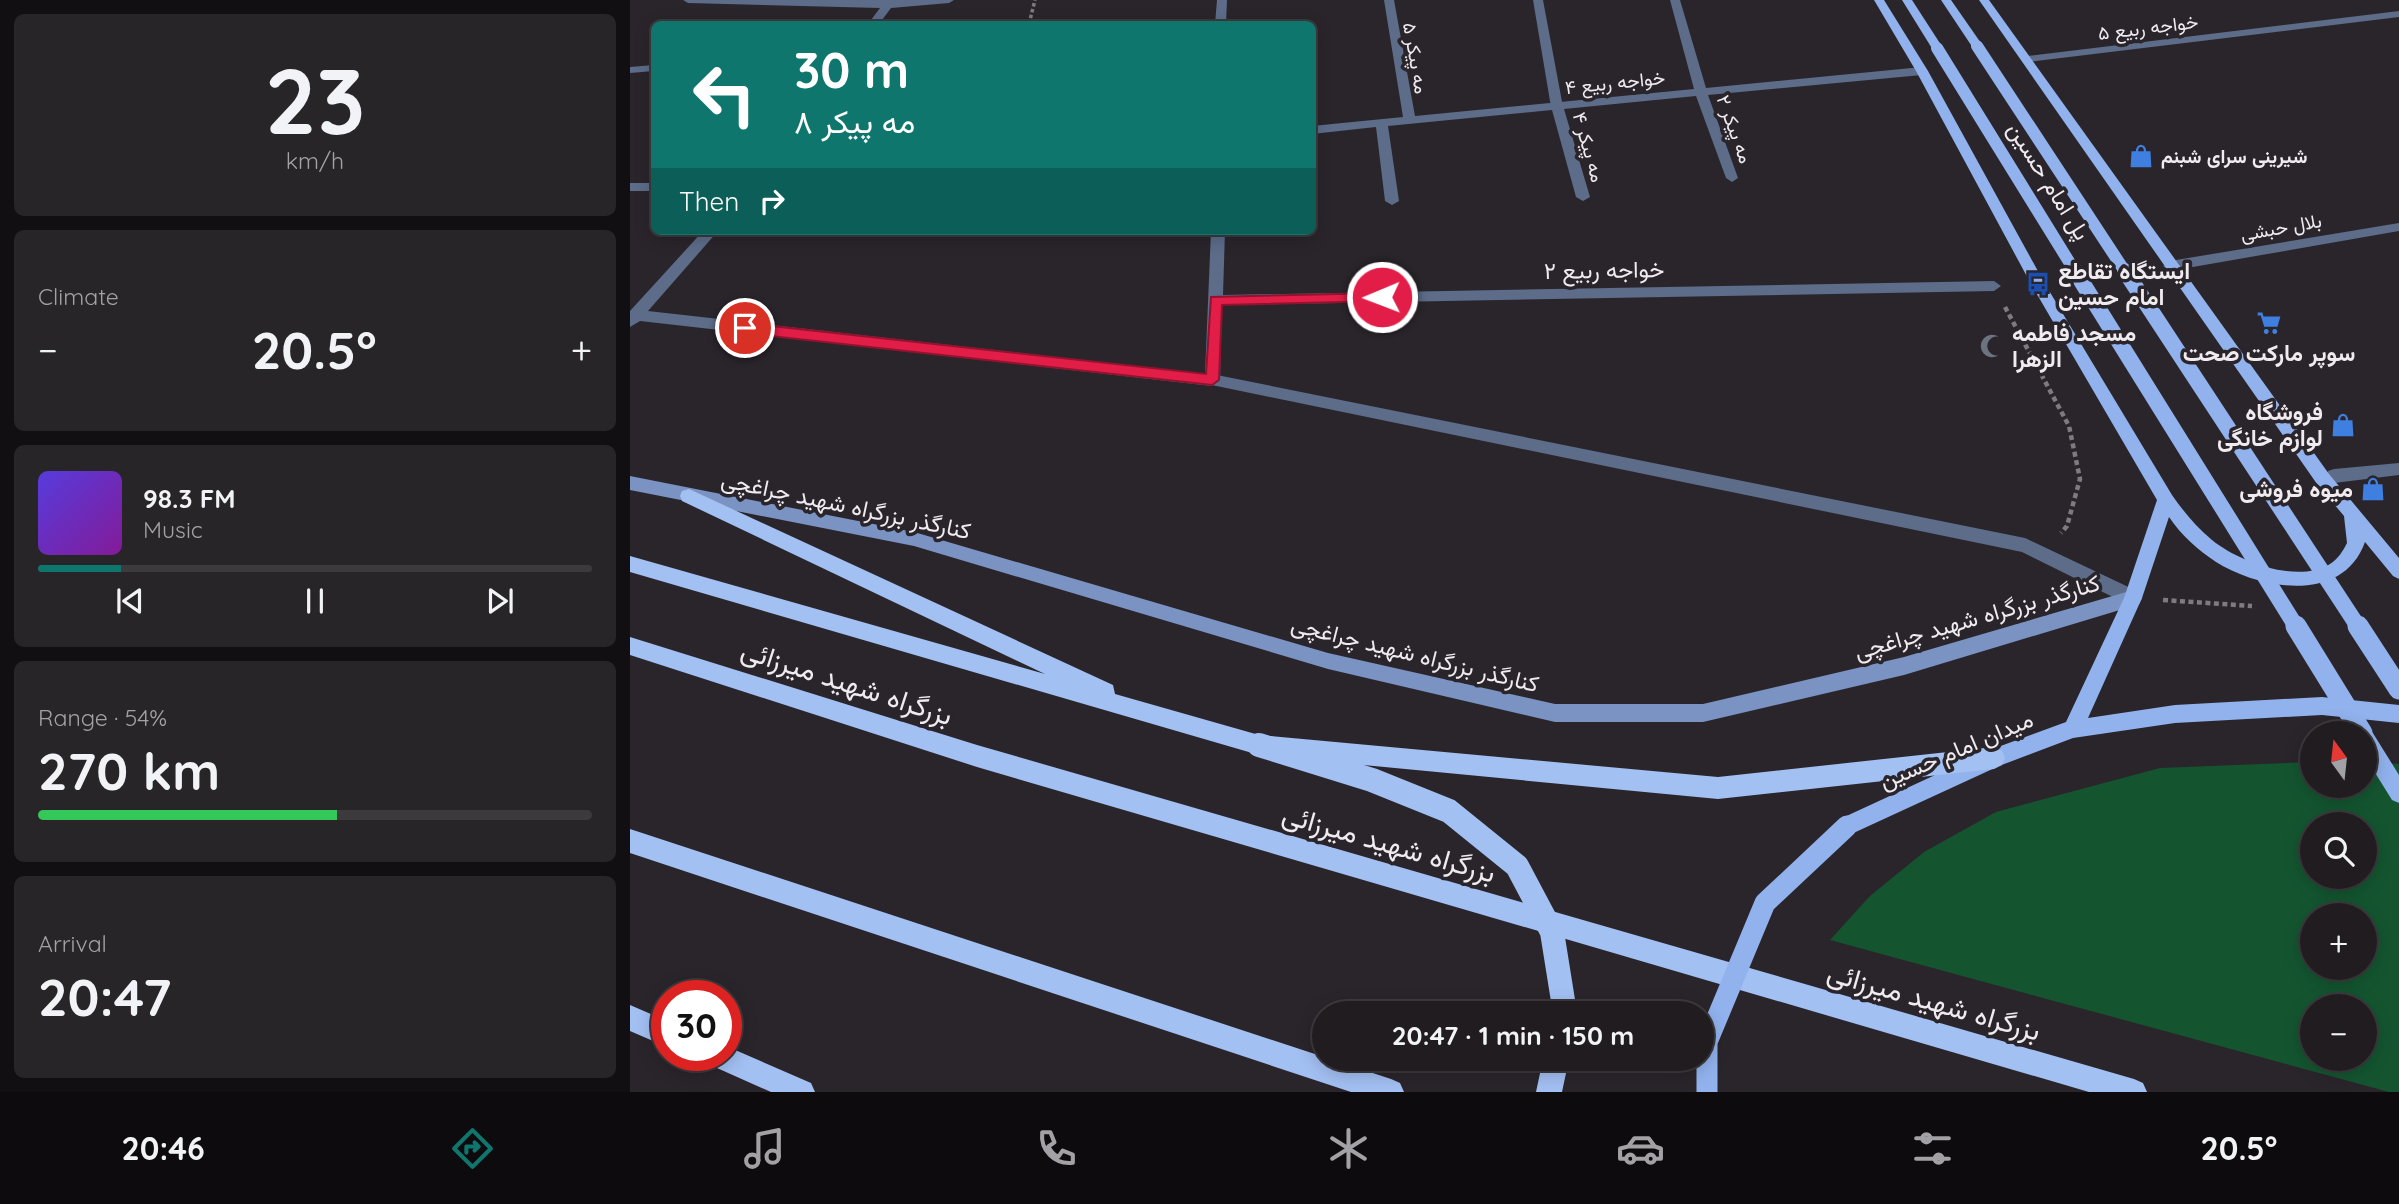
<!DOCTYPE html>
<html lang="en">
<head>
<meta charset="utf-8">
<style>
	:root { --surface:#201c20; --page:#282529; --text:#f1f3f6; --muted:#a2a1a5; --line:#3d3a3e; --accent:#0f766e }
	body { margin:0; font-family:Quicksand,Vazirmatn,sans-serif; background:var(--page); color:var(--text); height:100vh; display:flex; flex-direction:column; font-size:26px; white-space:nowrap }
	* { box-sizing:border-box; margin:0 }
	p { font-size:23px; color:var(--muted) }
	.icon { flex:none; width:38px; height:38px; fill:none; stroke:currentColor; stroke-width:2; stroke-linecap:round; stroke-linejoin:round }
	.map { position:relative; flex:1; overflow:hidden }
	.panel { display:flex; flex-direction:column; gap:14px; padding:14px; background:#120f12; width:630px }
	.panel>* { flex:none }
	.guide { position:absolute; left:21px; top:21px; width:665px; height:214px; border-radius:10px; box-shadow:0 4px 18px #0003,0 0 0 2px var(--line); background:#0f766e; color:#fff; overflow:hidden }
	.needle { width:46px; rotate:345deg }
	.controls { position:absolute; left:1670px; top:721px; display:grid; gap:14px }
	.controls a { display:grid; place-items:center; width:77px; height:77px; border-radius:50%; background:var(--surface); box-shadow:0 4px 18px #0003,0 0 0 2px var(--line); font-size:35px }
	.speed { position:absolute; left:21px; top:980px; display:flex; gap:14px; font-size:35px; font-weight:700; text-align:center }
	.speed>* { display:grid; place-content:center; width:91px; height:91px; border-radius:50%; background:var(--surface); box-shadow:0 4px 18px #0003,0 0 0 2px var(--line); line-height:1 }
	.speed .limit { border:10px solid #d22; background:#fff; color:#111 }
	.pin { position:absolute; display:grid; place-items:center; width:60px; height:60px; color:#fff; margin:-30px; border:4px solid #fff; border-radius:50%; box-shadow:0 2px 7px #0007 }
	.me { position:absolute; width:77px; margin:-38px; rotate:269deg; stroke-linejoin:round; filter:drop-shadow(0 0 5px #0008) }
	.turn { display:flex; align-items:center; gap:24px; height:147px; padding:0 28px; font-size:32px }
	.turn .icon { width:91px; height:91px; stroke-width:2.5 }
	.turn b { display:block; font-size:49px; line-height:60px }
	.then { display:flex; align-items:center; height:66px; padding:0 28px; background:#0003; gap:14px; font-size:26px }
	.big { font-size:52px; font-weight:700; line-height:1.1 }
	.panel .tile { flex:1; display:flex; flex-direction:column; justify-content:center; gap:10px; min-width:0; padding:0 24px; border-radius:10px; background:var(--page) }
	.panel .dial { align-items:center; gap:0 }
	.dial b { font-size:91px; line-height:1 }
	.song { display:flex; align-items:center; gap:21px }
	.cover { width:84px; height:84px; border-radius:10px; background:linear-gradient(135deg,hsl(250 70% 55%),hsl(290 70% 35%)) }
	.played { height:7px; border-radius:4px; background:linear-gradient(90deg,var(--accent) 15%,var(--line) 15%) }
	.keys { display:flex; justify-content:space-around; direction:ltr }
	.heat { display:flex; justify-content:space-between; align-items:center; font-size:38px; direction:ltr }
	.charge { height:10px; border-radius:5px; background:linear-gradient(90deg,#34c759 54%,var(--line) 0) }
	.trip { position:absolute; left:682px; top:1001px; width:402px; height:70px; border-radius:35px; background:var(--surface); box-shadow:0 4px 18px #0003,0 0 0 2px var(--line); font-weight:700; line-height:70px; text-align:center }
	.dock { display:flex; height:112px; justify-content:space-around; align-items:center; background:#0d0b0d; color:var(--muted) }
	.dock .icon { width:49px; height:49px }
	.dock .active { color:var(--accent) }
	.dock b { font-size:32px; color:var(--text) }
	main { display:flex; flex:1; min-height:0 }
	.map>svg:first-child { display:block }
	.green { fill:#145530; fill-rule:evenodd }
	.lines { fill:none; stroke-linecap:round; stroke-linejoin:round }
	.path-far1 { stroke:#7f7a80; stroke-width:3.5; stroke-dasharray:3.5 2.5; stroke-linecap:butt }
	.path { stroke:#7f7a80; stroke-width:4.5; stroke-dasharray:5 3.5; stroke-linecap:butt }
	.service { fill:#5c6c89; fill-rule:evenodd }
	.minor { fill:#5c6c89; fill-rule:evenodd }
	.tertiary { fill:#5c6c89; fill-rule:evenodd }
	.secondary { fill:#7a93c2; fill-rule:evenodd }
	.primary { fill:#91b2ed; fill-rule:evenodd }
	.trunk { fill:#a3c0f3; fill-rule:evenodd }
	.primary-bridge-far2 { stroke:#91b2ed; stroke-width:12 }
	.primary-bridge-far1 { stroke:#91b2ed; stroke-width:16 }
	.primary-bridge { stroke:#91b2ed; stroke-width:21 }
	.trunk-bridge { stroke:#a3c0f3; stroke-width:24 }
	.route { fill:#e11d48; stroke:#92132f; stroke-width:2 }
	.labels { text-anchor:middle; stroke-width:7; stroke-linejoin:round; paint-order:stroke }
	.far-street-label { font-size:19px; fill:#efebef; stroke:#2a252b }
	.far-poi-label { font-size:19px; font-weight:bold; fill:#efebef; stroke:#2a252b; text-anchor:start }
	.street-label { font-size:23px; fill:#efebef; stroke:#2a252b }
	.poi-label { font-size:23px; font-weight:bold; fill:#efebef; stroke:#2a252b; text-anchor:start }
	.near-street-label { font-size:28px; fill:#efebef; stroke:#2a252b }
</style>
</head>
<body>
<main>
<section class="panel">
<div class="tile dial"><b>23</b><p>km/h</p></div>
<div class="tile"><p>Climate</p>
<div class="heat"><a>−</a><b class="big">20.5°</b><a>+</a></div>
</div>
<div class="tile">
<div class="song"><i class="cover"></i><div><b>98.3 FM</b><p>Music</p></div></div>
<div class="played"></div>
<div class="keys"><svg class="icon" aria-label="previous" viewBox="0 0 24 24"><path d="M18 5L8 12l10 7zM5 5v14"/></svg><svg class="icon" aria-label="pause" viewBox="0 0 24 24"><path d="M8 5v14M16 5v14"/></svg><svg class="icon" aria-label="next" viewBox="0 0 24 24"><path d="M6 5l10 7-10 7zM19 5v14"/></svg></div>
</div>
<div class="tile"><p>Range · 54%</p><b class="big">270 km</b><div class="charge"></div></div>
<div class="tile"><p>Arrival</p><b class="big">20:47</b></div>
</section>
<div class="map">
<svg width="1769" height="1092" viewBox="0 0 1769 1092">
	<rect width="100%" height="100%" fill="#2a252b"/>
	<path class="green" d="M 1734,761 L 1769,764 L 1769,1092 L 1759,1092 L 1200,940 L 1240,896 L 1294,852 L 1366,812 L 1530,768 L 1682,762 L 1682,786 L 1734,786 ZM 1682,824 L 1734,824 L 1734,877 L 1682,877 ZM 1682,915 L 1734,915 L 1734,968 L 1682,968 ZM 1682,1006 L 1734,1006 L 1734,1059 L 1682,1059 Z"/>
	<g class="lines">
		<path class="path-far1" d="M 399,24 L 405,0"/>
		<path class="path" d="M 1375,307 L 1439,426 L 1450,479 L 1437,526 L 1431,533
			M 1533,600 L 1622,606"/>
		<path class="service" d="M 903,0 L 913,0 L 933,107 L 927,111 L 921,107 Z
			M 582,374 L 1395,538 L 1509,592 L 1512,598 L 1509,604 L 1503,606 L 1497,604 L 1392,552 L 577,384 L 574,380 L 577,376 Z"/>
		<path class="minor" d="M 53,0 L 324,0 L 319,3 L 261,8 L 249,24 L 238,24 L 250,8 L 58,3 Z
			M 587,0 L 597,0 L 596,24 L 585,24 Z
			M 754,0 L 764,0 L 785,116 L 1064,89 L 1040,0 L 1050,0 L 1076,88 L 1292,67 L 1298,71 L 1292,75 L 1078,95 L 1108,178 L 1102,182 L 1096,178 L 1066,96 L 934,109 L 960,197 L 953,201 L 946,197 L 922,110 L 758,126 L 769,201 L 762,205 L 755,201 L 746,127 L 682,134 L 682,126 L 773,117 Z
			M 1769,11 L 1769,17 L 1397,62 L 1391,59 L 1397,56 Z
			M 24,65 L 24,71 L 0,73 L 0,67 Z
			M 0,183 L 24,183 L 24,191 L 0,191 Z
			M 73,231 L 88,231 L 18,311 L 575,374 L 581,231 L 595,231 L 593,295 L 1364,281 L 1371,286 L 1364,291 L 592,305 L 590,380 L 582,386 L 10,321 L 0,327 L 0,311 Z
			M 1769,463 L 1769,475 L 1704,483 L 1698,481 L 1696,476 L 1698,471 L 1704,469 Z"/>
		<path class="tertiary" d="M 1769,223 L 1769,231 L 1540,271 L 1533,266 L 1540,261 Z"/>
		<path class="secondary" d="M 0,476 L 284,532 L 698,653 L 925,704 L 1073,704 L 1274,657 L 1503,590 L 1509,592 L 1512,598 L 1509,604 L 1503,606 L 1274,675 L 1073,722 L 925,722 L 698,669 L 284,546 L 0,490 Z"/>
		<path class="primary" d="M 1244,0 L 1254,0 L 1298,71 L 1415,284 L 1542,495 C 1554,512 1566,527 1582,540 C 1609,562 1668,584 1700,564 C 1708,559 1713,551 1717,543 L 1714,516 L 1687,484 L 1349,0 L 1359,0 L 1699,474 L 1769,558 L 1769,579 L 1763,576 L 1735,542 C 1713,604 1631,590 1586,562 C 1568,550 1551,535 1539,517 L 1512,598 L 1458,718 L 1545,705 L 1692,697 L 1769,705 L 1769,723 L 1692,715 L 1545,723 L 1443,738 L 1369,766 L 1217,836 L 1210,833 L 1207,826 L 1210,819 L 1357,751 L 1436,722 L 1494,598 L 1527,500 L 1401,284 L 1286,71 Z
			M 1272,0 L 1282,0 L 1313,48 L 1311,50 L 1303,50 Z
			M 1311,0 L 1321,0 L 1353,46 L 1351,48 L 1343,48 Z
			M 1734,728 L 1741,730 L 1769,775 L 1769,803 L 1762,800 L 1734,755 L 1734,733 L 1726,733 Z"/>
		<path class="trunk" d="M 59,489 L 483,685 L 485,694 L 629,735 L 1088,777 L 1364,747 L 1372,751 L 1375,758 L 1372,765 L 1364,769 L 1088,799 L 629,755 L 0,572 L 0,556 L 415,674 L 52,501 L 50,496 L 52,491 Z
			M 0,637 L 347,745 L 1504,1079 L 1513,1083 L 1517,1092 L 1459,1092 L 347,767 L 0,655 Z
			M 0,829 L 761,1079 L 770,1083 L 774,1092 L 721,1092 L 0,853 Z
			M 0,1005 L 37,1021 L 37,1047 L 0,1031 Z
			M 96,1046 L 181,1083 L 185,1092 L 141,1092 L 78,1064 L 74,1055 L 96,1055 Z
			M 913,1059 L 939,1059 L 932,1092 L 906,1092 Z"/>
		<path class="primary-bridge-far2" d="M 1347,46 L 1496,273
			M 1307,48 L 1446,273"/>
		<path class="primary-bridge-far1" d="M 1445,271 L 1667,628
			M 1495,271 L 1729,628"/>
		<path class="primary-bridge" d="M 1666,626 L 1732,733
			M 1728,626 L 1769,689
			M 1077,1092 L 1077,1042 L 1135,903 L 1217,826"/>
		<path class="trunk-bridge" d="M 629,745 L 742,780 L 819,811 L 887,866 L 922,932 L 935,1013"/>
	</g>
	<path class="route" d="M 752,293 L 759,297 L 757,301 L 592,305 L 589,380 L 582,385 L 115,333 L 109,328 L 115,323 L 576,374 L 581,297 Z"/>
	<defs>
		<g id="shop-bare" transform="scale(1.89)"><path d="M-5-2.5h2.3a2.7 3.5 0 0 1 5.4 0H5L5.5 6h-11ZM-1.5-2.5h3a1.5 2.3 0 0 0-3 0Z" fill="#3f7fe0" stroke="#2a252b" stroke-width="2.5" paint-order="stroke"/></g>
		<g id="bus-bare" transform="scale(1.89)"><path d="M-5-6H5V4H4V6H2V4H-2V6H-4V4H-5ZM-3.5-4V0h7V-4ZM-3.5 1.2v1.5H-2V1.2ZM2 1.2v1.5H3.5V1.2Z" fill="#1a4fb4" stroke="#2a252b" stroke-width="2.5" paint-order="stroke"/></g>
		<g id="supermarket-bare" transform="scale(1.89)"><path d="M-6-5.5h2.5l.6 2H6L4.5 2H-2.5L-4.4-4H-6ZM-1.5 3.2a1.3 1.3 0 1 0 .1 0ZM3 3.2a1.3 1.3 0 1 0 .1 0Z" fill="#3f7fe0" stroke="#2a252b" stroke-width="2.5" paint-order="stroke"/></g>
		<g id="mosque-bare" transform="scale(1.89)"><path d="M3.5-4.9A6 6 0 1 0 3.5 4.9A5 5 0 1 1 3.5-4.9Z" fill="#6b7280" stroke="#2a252b" stroke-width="2.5" paint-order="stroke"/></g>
	</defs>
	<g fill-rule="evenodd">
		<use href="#shop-bare" x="1511" y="156"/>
		<use href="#bus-bare" x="1408" y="284"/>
		<use href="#supermarket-bare" x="1639" y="323"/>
		<use href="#mosque-bare" x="1362" y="346"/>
		<use href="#shop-bare" x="1713" y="425"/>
		<use href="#shop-bare" x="1743" y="489"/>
	</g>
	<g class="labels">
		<g class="far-street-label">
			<text transform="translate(1518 27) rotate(-7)" y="7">خواجه ربیع ۵</text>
			<text transform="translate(786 58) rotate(80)" y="7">مه پیکر ۵</text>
			<text transform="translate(985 82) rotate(-6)" y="7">خواجه ربیع ۴</text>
			<text transform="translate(1105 129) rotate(70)" y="7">مه پیکر ۲</text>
			<text transform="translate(959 147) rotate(74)" y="7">مه پیکر ۴</text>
			<text transform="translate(1651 227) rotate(-10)" y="7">بلال حبشی</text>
		</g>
		<g class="far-poi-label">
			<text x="1531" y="163">شیرینی سرای شبنم</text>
		</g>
		<g class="street-label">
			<text transform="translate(1419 181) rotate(58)" y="8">پل امام حسین</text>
			<text transform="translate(974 270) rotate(-1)" y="8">خواجه ربیع ۲</text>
			<text transform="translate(216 505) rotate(12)" y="8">کنارگذر بزرگراه شهید چراغچی</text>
			<text transform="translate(1347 617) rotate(-16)" y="8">کنارگذر بزرگراه شهید چراغچی</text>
			<text transform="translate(785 654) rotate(14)" y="8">کنارگذر بزرگراه شهید چراغچی</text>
			<text transform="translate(1326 750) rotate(-23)" y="8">میدان امام حسین</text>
		</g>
		<g class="poi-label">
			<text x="1428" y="279">ایستگاه تقاطع<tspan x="1428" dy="26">امام حسین</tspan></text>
			<text x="1382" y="341">مسجد فاطمه<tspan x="1382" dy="26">الزهرا</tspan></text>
			<text x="1639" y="361" text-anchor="middle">سوپر مارکت صحت</text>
			<text x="1693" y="420" text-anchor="end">فروشگاه<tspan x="1693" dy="26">لوازم خانگی</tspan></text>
			<text x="1723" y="497" text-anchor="end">میوه فروشی</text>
		</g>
		<g class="near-street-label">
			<text transform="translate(217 682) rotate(18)" y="10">بزرگراه شهید میرزائی</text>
			<text transform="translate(759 843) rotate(16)" y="10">بزرگراه شهید میرزائی</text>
			<text transform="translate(1304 1001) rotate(16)" y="10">بزرگراه شهید میرزائی</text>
		</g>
	</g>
</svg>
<div class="controls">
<a><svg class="needle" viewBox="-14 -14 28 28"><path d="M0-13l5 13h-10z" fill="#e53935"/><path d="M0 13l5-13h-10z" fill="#a2a1a5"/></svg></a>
<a><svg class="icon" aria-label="search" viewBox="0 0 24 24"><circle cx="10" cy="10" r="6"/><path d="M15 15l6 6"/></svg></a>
<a>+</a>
<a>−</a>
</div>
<div class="speed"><div class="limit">30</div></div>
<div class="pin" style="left:115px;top:328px;background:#d93025"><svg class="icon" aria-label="arrive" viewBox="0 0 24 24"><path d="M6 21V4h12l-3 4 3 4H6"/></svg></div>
<svg class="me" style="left:752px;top:297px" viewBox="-20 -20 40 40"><circle r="17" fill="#e11d48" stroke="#fff" stroke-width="3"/><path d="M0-11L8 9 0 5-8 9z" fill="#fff"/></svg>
<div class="trip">20:47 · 1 min · 150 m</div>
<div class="guide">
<div class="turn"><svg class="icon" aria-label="left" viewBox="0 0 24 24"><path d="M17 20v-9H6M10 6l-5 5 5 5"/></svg><div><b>30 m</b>مه پیکر ۸</div></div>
<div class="then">Then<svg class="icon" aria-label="right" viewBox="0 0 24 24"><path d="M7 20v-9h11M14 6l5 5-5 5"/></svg></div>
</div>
</div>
</main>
<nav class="dock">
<b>20:46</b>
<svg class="icon active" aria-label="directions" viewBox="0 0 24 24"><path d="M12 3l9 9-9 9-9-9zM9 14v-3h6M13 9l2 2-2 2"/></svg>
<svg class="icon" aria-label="music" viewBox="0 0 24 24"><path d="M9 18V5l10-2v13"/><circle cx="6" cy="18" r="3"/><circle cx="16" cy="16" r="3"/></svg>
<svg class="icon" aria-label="phone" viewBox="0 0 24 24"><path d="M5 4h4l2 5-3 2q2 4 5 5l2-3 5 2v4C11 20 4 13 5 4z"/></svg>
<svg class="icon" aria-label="climate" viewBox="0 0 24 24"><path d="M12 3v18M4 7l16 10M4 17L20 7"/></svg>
<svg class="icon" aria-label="car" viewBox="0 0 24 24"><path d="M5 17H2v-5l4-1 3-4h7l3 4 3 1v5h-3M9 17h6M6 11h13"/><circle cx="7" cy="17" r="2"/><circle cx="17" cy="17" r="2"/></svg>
<svg class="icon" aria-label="filters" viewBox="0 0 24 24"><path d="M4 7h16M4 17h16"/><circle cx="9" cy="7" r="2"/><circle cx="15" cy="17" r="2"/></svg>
<b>20.5°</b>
</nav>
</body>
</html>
